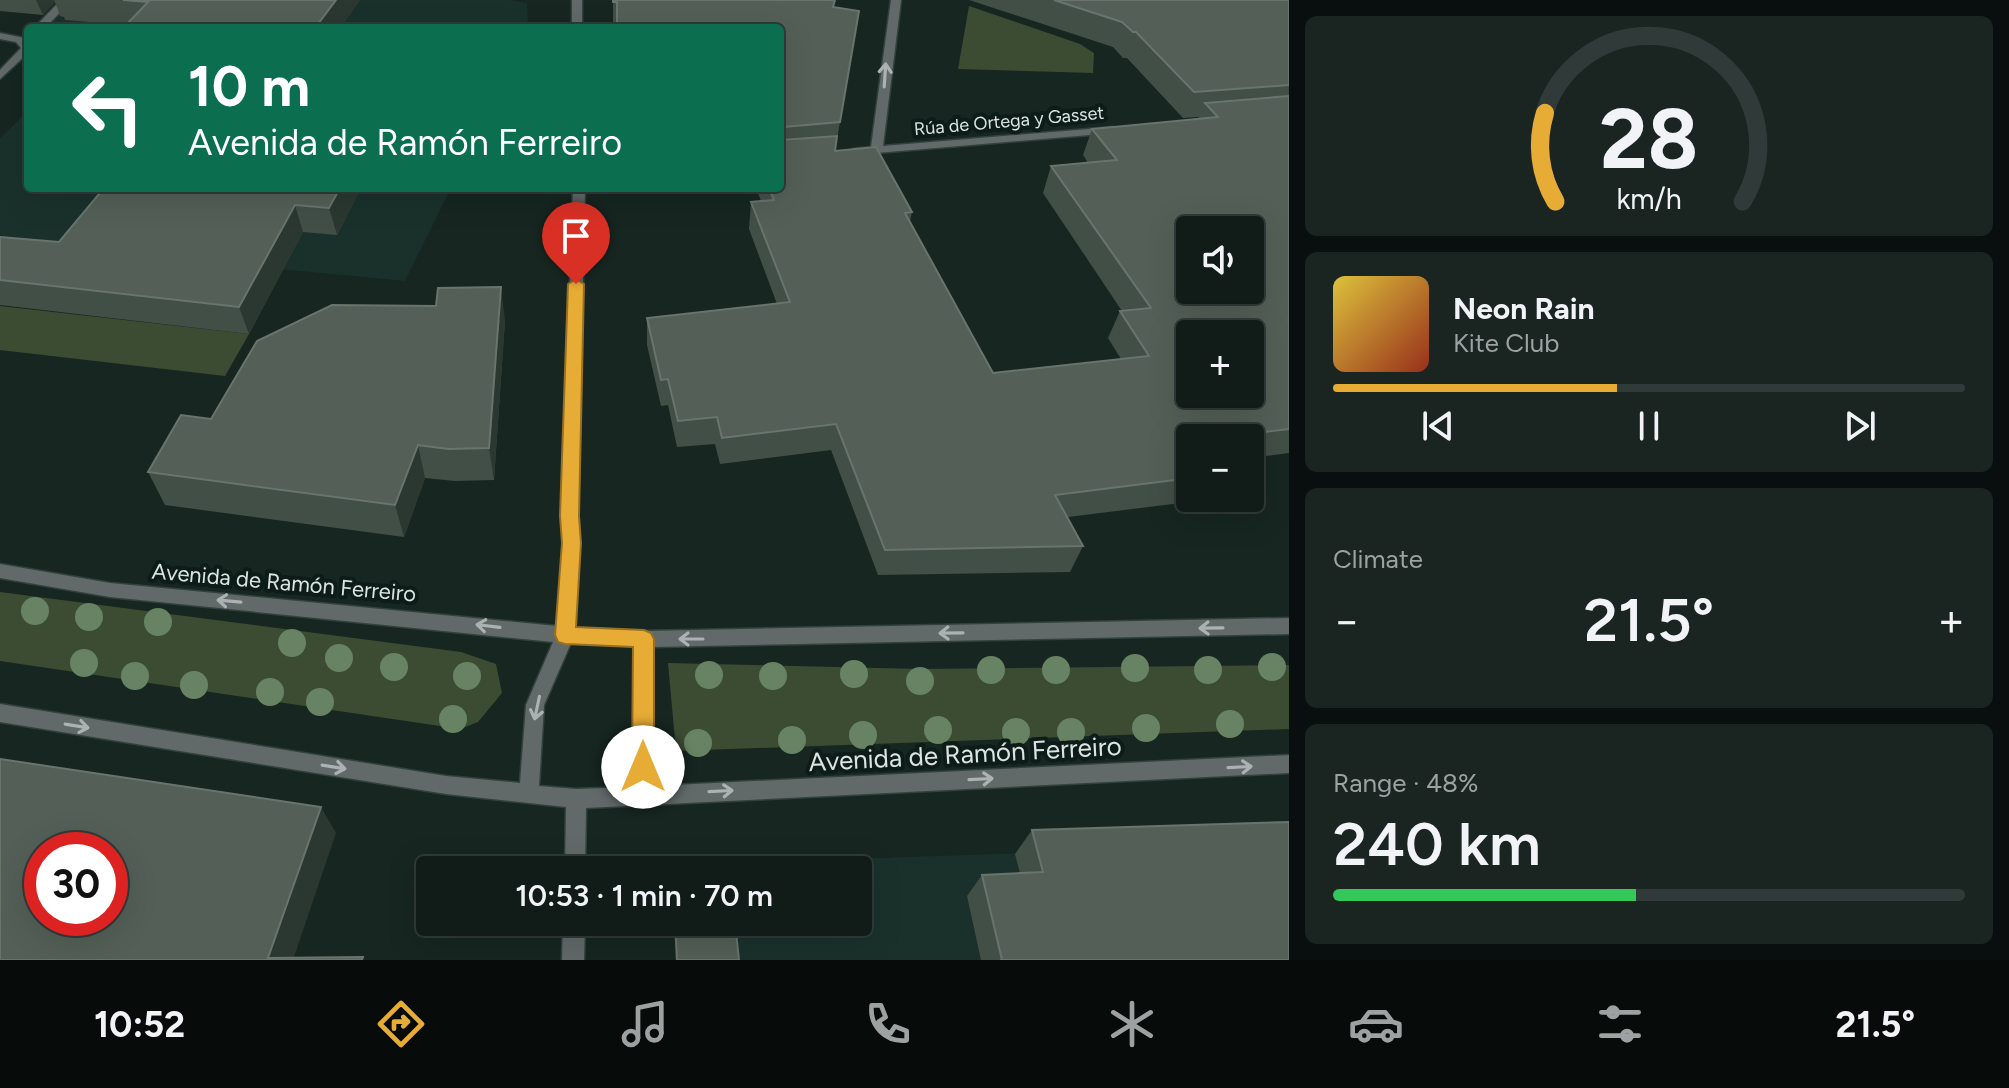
<!DOCTYPE html>
<html lang="en">
<head>
<meta charset="utf-8">
<style>
	:root { --surface:#111c19; --page:#1a2522; --text:#f1f3f6; --muted:#9ca1a2; --line:#303a38; --accent:#e7ac36 }
	body { margin:0; font-family:Figtree,sans-serif; background:var(--page); color:var(--text); height:100vh; display:flex; flex-direction:column; font-size:30px; white-space:nowrap }
	* { box-sizing:border-box; margin:0 }
	p { font-size:26px; color:var(--muted) }
	.icon { flex:none; width:44px; height:44px; fill:none; stroke:currentColor; stroke-width:2; stroke-linecap:round; stroke-linejoin:round }
	.map { position:relative; flex:1; overflow:hidden }
	.panel { display:flex; flex-direction:column; gap:16px; padding:16px; background:#090f0e; width:720px }
	.panel>* { flex:none }
	.hud { position:absolute; left:24px; top:24px; width:760px; height:168px; border-radius:8px; box-shadow:0 8px 32px #0002,0 0 0 2px var(--line); background:#0b6e4f; color:#fff; overflow:hidden }
	.tools { position:absolute; left:1176px; top:216px; display:grid; gap:16px }
	.tools a { display:grid; place-items:center; width:88px; height:88px; border-radius:8px; background:var(--surface); box-shadow:0 8px 32px #0002,0 0 0 2px var(--line); font-size:40px }
	.speed { position:absolute; left:24px; top:832px; display:flex; gap:16px; font-size:40px; font-weight:700; text-align:center }
	.speed>* { display:grid; place-content:center; width:104px; height:104px; border-radius:50%; background:var(--surface); box-shadow:0 8px 32px #0002,0 0 0 2px var(--line); line-height:1 }
	.speed .limit { border:12px solid #d22; background:#fff; color:#111 }
	.pin { position:absolute; display:grid; place-items:center; width:68px; height:68px; color:#fff; margin:-82px -34px; border-radius:50% 50% 50% 0; rotate:-45deg; box-shadow:0 0 8px #0007 }
	.pin .icon { rotate:45deg }
	.me { position:absolute; width:88px; margin:-44px; rotate:0deg; stroke-linejoin:round; filter:drop-shadow(0 0 6px #0008) }
	.turn { display:flex; align-items:center; gap:28px; height:168px; padding:0 32px; font-size:36px }
	.turn .icon { width:104px; height:104px; stroke-width:2.5 }
	.turn b { display:block; font-size:56px; line-height:68px }
	.big { font-size:60px; font-weight:600; line-height:1.1 }
	.panel .widget { flex:1; display:flex; flex-direction:column; justify-content:center; gap:12px; min-width:0; padding:0 28px; border-radius:12px; background:var(--page) }
	.panel .dial { align-items:center; gap:0 }
	.dial svg { height:208px; overflow:visible; fill:none; stroke:var(--line); stroke-width:7; stroke-linecap:round; text-anchor:middle }
	.dial text { fill:var(--text); stroke:none }
	.song { display:flex; align-items:center; gap:24px }
	.cover { width:96px; height:96px; border-radius:12px; background:linear-gradient(135deg,hsl(50 70% 55%),hsl(10 70% 35%)) }
	.played { height:8px; border-radius:4px; background:linear-gradient(90deg,var(--accent) 45%,var(--line) 45%) }
	.keys { display:flex; justify-content:space-around; direction:ltr }
	.heat { display:flex; justify-content:space-between; align-items:center; font-size:44px; direction:ltr }
	.charge { height:12px; border-radius:6px; background:linear-gradient(90deg,#34c759 48%,var(--line) 0) }
	.trip { position:absolute; left:416px; top:856px; width:456px; height:80px; border-radius:8px; background:var(--surface); box-shadow:0 8px 32px #0002,0 0 0 2px var(--line); font-weight:600; line-height:80px; text-align:center }
	.menu { display:flex; height:128px; justify-content:space-around; align-items:center; background:#070b0a; color:var(--muted) }
	.menu .icon { width:56px; height:56px }
	.menu .current { color:var(--accent) }
	.menu b { font-size:36px; color:var(--text) }
	main { display:flex; flex:1; min-height:0 }
	.map>svg:first-child { display:block }
	.built { fill:#1a312b }
	.green { fill:#3b4c33 }
	.lines { fill:none; stroke-linecap:round; stroke-linejoin:round }
	.pedestrian-casing { stroke:#32413c; stroke-width:3 }
	.minor-casing { stroke:#32413c; stroke-width:3 }
	.pedestrian { fill:#616969; fill-rule:evenodd }
	.minor { fill:#616969; fill-rule:evenodd }
	.tree { fill:#688364 }
	.wall { fill:#424f47 }
	.shaded-wall { fill:#2a3831 }
	.building { fill:#535f57; stroke:#68746d; stroke-width:2; fill-rule:evenodd }
	.oneway { stroke:#aab3b1 }
	.route { fill:#e7ac36; stroke:#967023; stroke-width:2 }
	.labels { text-anchor:middle; stroke-width:8; stroke-linejoin:round; paint-order:stroke }
	.far-street-label { font-size:18px; fill:#dbe4e1; stroke:#0d1c18 }
	.street-label { font-size:22px; fill:#dbe4e1; stroke:#0d1c18 }
	.near-street-label { font-size:26px; fill:#dbe4e1; stroke:#0d1c18 }
</style>
</head>
<body>
<main>
<div class="map">
<svg width="1289" height="960" viewBox="0 0 1289 960">
	<rect width="100%" height="100%" fill="#172621"/>
	<path class="built" d="M 75,0 L 509,0 L 527,3 L 528,28 L 47,28 Z
		M 28,111 L 28,188 L 451,188 L 405,281 L 0,242 L 0,138 Z
		M 1289,844 L 1289,960 L 675,960 L 674,922 L 858,922 L 858,870 L 672,870 L 672,865 Z"/>
	<path class="green" d="M 969,6 L 1080,44 L 1094,53 L 1093,73 L 958,69 Z
		M 0,306 L 249,334 L 225,376 L 0,350 Z
		M 0,592 L 461,652 L 496,664 L 502,693 L 478,722 L 460,729 L 0,661 Z
		M 668,663 L 920,669 L 1289,665 L 1289,729 L 676,751 Z"/>
	<g class="lines">
		<g class="pedestrian-casing">
			<path id="pedestrian" d="M 61,0 L 72,0 L 45,28 L 34,28 Z"/>
		</g>
		<g class="minor-casing">
			<path id="minor" d="M 572,0 L 582,0 L 582,28 L 572,28 Z
				M 891,0 L 901,0 L 883,146 L 1113,127 L 1119,130 L 1113,133 L 853,155 L 853,149 L 871,147 Z
				M 0,33 L 24,38 L 28,43 L 28,53 L 0,79 L 0,70 L 21,48 L 16,42 L 0,39 Z
				M 573,188 L 585,188 L 578,516 L 580,543 L 574,628 L 644,631 L 1289,618 L 1289,634 L 653,647 L 653,786 L 1289,755 L 1289,773 L 586,808 L 585,870 L 565,870 L 566,807 L 446,794 L 0,722 L 0,704 L 446,776 L 520,783 L 526,705 L 553,642 L 110,597 L 0,578 L 0,564 L 110,583 L 557,626 L 564,543 L 562,516 ZM 571,643 L 635,646 L 633,787 L 576,789 L 539,786 L 544,705 Z
				M 563,922 L 585,922 L 584,960 L 562,960 Z"/>
		</g>
		<use href="#pedestrian" class="pedestrian"/>
		<use href="#minor" class="minor"/>
	</g>
	<g class="tree">
		<circle cx="35" cy="611" r="14"/>
		<circle cx="89" cy="617" r="14"/>
		<circle cx="158" cy="622" r="14"/>
		<circle cx="292" cy="643" r="14"/>
		<circle cx="339" cy="658" r="14"/>
		<circle cx="84" cy="663" r="14"/>
		<circle cx="394" cy="667" r="14"/>
		<circle cx="1272" cy="667" r="14"/>
		<circle cx="1135" cy="668" r="14"/>
		<circle cx="991" cy="670" r="14"/>
		<circle cx="1056" cy="670" r="14"/>
		<circle cx="1208" cy="670" r="14"/>
		<circle cx="854" cy="674" r="14"/>
		<circle cx="709" cy="675" r="14"/>
		<circle cx="135" cy="676" r="14"/>
		<circle cx="467" cy="676" r="14"/>
		<circle cx="773" cy="676" r="14"/>
		<circle cx="920" cy="681" r="14"/>
		<circle cx="194" cy="685" r="14"/>
		<circle cx="270" cy="692" r="14"/>
		<circle cx="320" cy="702" r="14"/>
		<circle cx="453" cy="719" r="14"/>
		<circle cx="1230" cy="724" r="14"/>
		<circle cx="1146" cy="728" r="14"/>
		<circle cx="938" cy="730" r="14"/>
		<circle cx="1016" cy="732" r="14"/>
		<circle cx="1071" cy="732" r="14"/>
		<circle cx="863" cy="735" r="14"/>
		<circle cx="792" cy="740" r="14"/>
		<circle cx="698" cy="743" r="14"/>
	</g>
	<path class="wall" d="M 0,0 L 360,0 L 340,28 L 127,25 L 65,20 L 64,17 L 60,16 L 55,2 L 43,15 L 0,11 Z
		M 969,0 L 1289,0 L 1289,453 L 1250,458 L 1250,438 L 1190,438 L 1190,498 L 1198,498 L 1197,501 L 1068,517 L 1083,546 L 1070,572 L 878,575 L 831,450 L 720,464 L 715,444 L 677,447 L 668,405 L 661,406 L 647,345 L 647,318 L 777,304 L 749,229 L 751,202 L 761,201 L 756,188 L 780,188 L 780,28 L 613,27 L 613,2 L 836,7 L 859,11 L 835,151 L 912,212 L 910,221 L 993,373 L 1121,359 L 1108,338 L 1120,311 L 1122,311 L 1043,193 L 1051,166 L 1088,163 L 1083,155 L 1092,129 L 1198,119 L 1199,117 L 1183,118 L 1127,58 L 1123,58 L 1113,47 Z
		M 104,188 L 361,188 L 337,235 L 303,232 L 249,334 L 0,305 L 0,237 L 59,242 Z
		M 505,320 L 494,480 L 455,481 L 425,478 L 404,537 L 165,505 L 148,472 Z
		M 1032,830 L 1289,960 L 981,960 L 967,896 L 982,875 L 1020,873 L 1015,854 Z"/>
	<path class="shaded-wall" d="M 36,0 L 54,0 L 55,2 L 43,15 Z
		M 336,0 L 360,0 L 340,28 L 315,28 Z
		M 340,188 L 361,188 L 337,235 L 329,208 Z
		M 295,205 L 303,232 L 249,334 L 239,307 Z
		M 501,287 L 505,320 L 494,480 L 489,448 Z
		M 418,445 L 425,478 L 404,537 L 395,505 Z
		M 321,807 L 336,833 L 293,960 L 268,958 Z"/>
	<path class="building" d="M 123,0 L 336,0 L 315,28 L 123,28 L 148,2 Z
		M 613,0 L 835,0 L 833,7 L 859,11 L 840,122 L 783,127 L 781,140 L 837,136 L 835,151 L 876,147 L 912,212 L 905,213 L 993,373 L 1149,356 L 1120,311 L 1151,308 L 1051,166 L 1117,160 L 1092,129 L 1218,117 L 1205,103 L 1289,96 L 1289,429 L 1214,438 L 1190,438 L 1190,478 L 1055,495 L 1083,546 L 885,550 L 836,424 L 722,438 L 717,417 L 678,421 L 668,379 L 661,380 L 647,318 L 790,302 L 751,202 L 774,200 L 769,188 L 780,188 L 780,28 L 617,28 L 617,2 L 613,2 ZM 1190,230 L 1250,230 L 1250,290 L 1190,290 ZM 1190,334 L 1250,334 L 1250,394 L 1190,394 Z
		M 1054,0 L 1289,0 L 1289,85 L 1194,92 L 1136,32 L 1133,32 L 1122,22 Z
		M 104,188 L 340,188 L 329,208 L 295,205 L 239,307 L 0,280 L 0,237 L 59,242 Z
		M 501,287 L 489,448 L 448,449 L 418,445 L 395,505 L 148,472 L 181,415 L 211,419 L 257,341 L 332,305 L 436,306 L 438,288 Z
		M 0,759 L 321,807 L 268,958 L 363,957 L 362,960 L 0,960 ZM 42,850 L 110,850 L 110,918 L 42,918 Z
		M 1289,822 L 1289,960 L 1000,960 L 1002,960 L 982,875 L 1043,872 L 1032,830 Z
		M 729,856 L 731,870 L 673,870 L 672,857 Z
		M 675,922 L 735,922 L 739,960 L 677,960 Z"/>
	<defs><path id="oneway-shaft" d="M-6 0H5M1.5-3L5.5 0L1.5 3" fill="none" stroke-width="1.6" stroke-linecap="round" stroke-linejoin="round" transform="scale(2)"/></defs>
	<g class="oneway">
		<use href="#oneway-shaft" transform="translate(885 75) rotate(-86)"/>
		<use href="#oneway-shaft" transform="translate(229 601) rotate(-175)"/>
		<use href="#oneway-shaft" transform="translate(488 626) rotate(-173)"/>
		<use href="#oneway-shaft" transform="translate(1211 628) rotate(179)"/>
		<use href="#oneway-shaft" transform="translate(951 633) rotate(179)"/>
		<use href="#oneway-shaft" transform="translate(691 639) rotate(180)"/>
		<use href="#oneway-shaft" transform="translate(537 708) rotate(102)"/>
		<use href="#oneway-shaft" transform="translate(77 726) rotate(9)"/>
		<use href="#oneway-shaft" transform="translate(334 767) rotate(9)"/>
		<use href="#oneway-shaft" transform="translate(1240 767) rotate(-3)"/>
		<use href="#oneway-shaft" transform="translate(981 779) rotate(-3)"/>
		<use href="#oneway-shaft" transform="translate(721 791) rotate(-3)"/>
	</g>
	<path class="route" d="M 576,279 L 584,284 L 579,516 L 581,543 L 576,627 L 644,630 L 651,633 L 654,639 L 654,767 L 651,775 L 643,778 L 635,775 L 632,767 L 633,647 L 565,644 L 558,642 L 555,635 L 562,543 L 560,516 L 568,284 Z"/>
	<g class="labels">
		<g class="far-street-label">
			<text transform="translate(1009 121) rotate(-5)" y="6">Rúa de Ortega y Gasset</text>
		</g>
		<g class="street-label">
			<text transform="translate(284 582) rotate(5)" y="8">Avenida de Ramón Ferreiro</text>
		</g>
		<g class="near-street-label">
			<text transform="translate(965 754) rotate(-3)" y="9">Avenida de Ramón Ferreiro</text>
		</g>
	</g>
</svg>
<div class="tools">
<a><svg class="icon" aria-label="sound" viewBox="0 0 24 24"><path d="M4 9h4l5-4v14l-5-4H4zM17 9q2 3 0 6"/></svg></a>
<a>+</a>
<a>−</a>
</div>
<div class="speed"><div class="limit">30</div></div>
<div class="pin" style="left:576px;top:284px;background:#d93025"><svg class="icon" aria-label="arrive" viewBox="0 0 24 24"><path d="M6 21V4h12l-3 4 3 4H6"/></svg></div>
<svg class="me" style="left:643px;top:767px" viewBox="-20 -20 40 40"><circle r="19" fill="#fff"/><path d="M0-13L10 11 0 6-10 11z" fill="#e7ac36"/></svg>
<div class="trip">10:53 · 1 min · 70 m</div>
<div class="hud">
<div class="turn"><svg class="icon" aria-label="left" viewBox="0 0 24 24"><path d="M17 20v-9H6M10 6l-5 5 5 5"/></svg><div><b>10 m</b>Avenida de Ramón Ferreiro</div></div>
</div>
</div>
<section class="panel">
<div class="widget dial"><svg viewBox="0 0 100 80">
<path d="M14 69A42 42 0 1 1 86 69"/>
<path d="M14 69A42 42 0 0 1 10 35" stroke="#e7ac36"/>
<text x="50" y="56" font-size="32" font-weight="700">28</text>
<text x="50" y="72" font-size="11">km/h</text>
</svg></div>
<div class="widget">
<div class="song"><i class="cover"></i><div><b>Neon Rain</b><p>Kite Club</p></div></div>
<div class="played"></div>
<div class="keys"><svg class="icon" aria-label="previous" viewBox="0 0 24 24"><path d="M18 5L8 12l10 7zM5 5v14"/></svg><svg class="icon" aria-label="pause" viewBox="0 0 24 24"><path d="M8 5v14M16 5v14"/></svg><svg class="icon" aria-label="next" viewBox="0 0 24 24"><path d="M6 5l10 7-10 7zM19 5v14"/></svg></div>
</div>
<div class="widget"><p>Climate</p>
<div class="heat"><a>−</a><b class="big">21.5°</b><a>+</a></div>
</div>
<div class="widget"><p>Range · 48%</p><b class="big">240 km</b><div class="charge"></div></div>
</section>
</main>
<nav class="menu">
<b>10:52</b>
<svg class="icon current" aria-label="directions" viewBox="0 0 24 24"><path d="M12 3l9 9-9 9-9-9zM9 14v-3h6M13 9l2 2-2 2"/></svg>
<svg class="icon" aria-label="music" viewBox="0 0 24 24"><path d="M9 18V5l10-2v13"/><circle cx="6" cy="18" r="3"/><circle cx="16" cy="16" r="3"/></svg>
<svg class="icon" aria-label="phone" viewBox="0 0 24 24"><path d="M5 4h4l2 5-3 2q2 4 5 5l2-3 5 2v4C11 20 4 13 5 4z"/></svg>
<svg class="icon" aria-label="climate" viewBox="0 0 24 24"><path d="M12 3v18M4 7l16 10M4 17L20 7"/></svg>
<svg class="icon" aria-label="car" viewBox="0 0 24 24"><path d="M5 17H2v-5l4-1 3-4h7l3 4 3 1v5h-3M9 17h6M6 11h13"/><circle cx="7" cy="17" r="2"/><circle cx="17" cy="17" r="2"/></svg>
<svg class="icon" aria-label="filters" viewBox="0 0 24 24"><path d="M4 7h16M4 17h16"/><circle cx="9" cy="7" r="2"/><circle cx="15" cy="17" r="2"/></svg>
<b>21.5°</b>
</nav>
</body>
</html>
